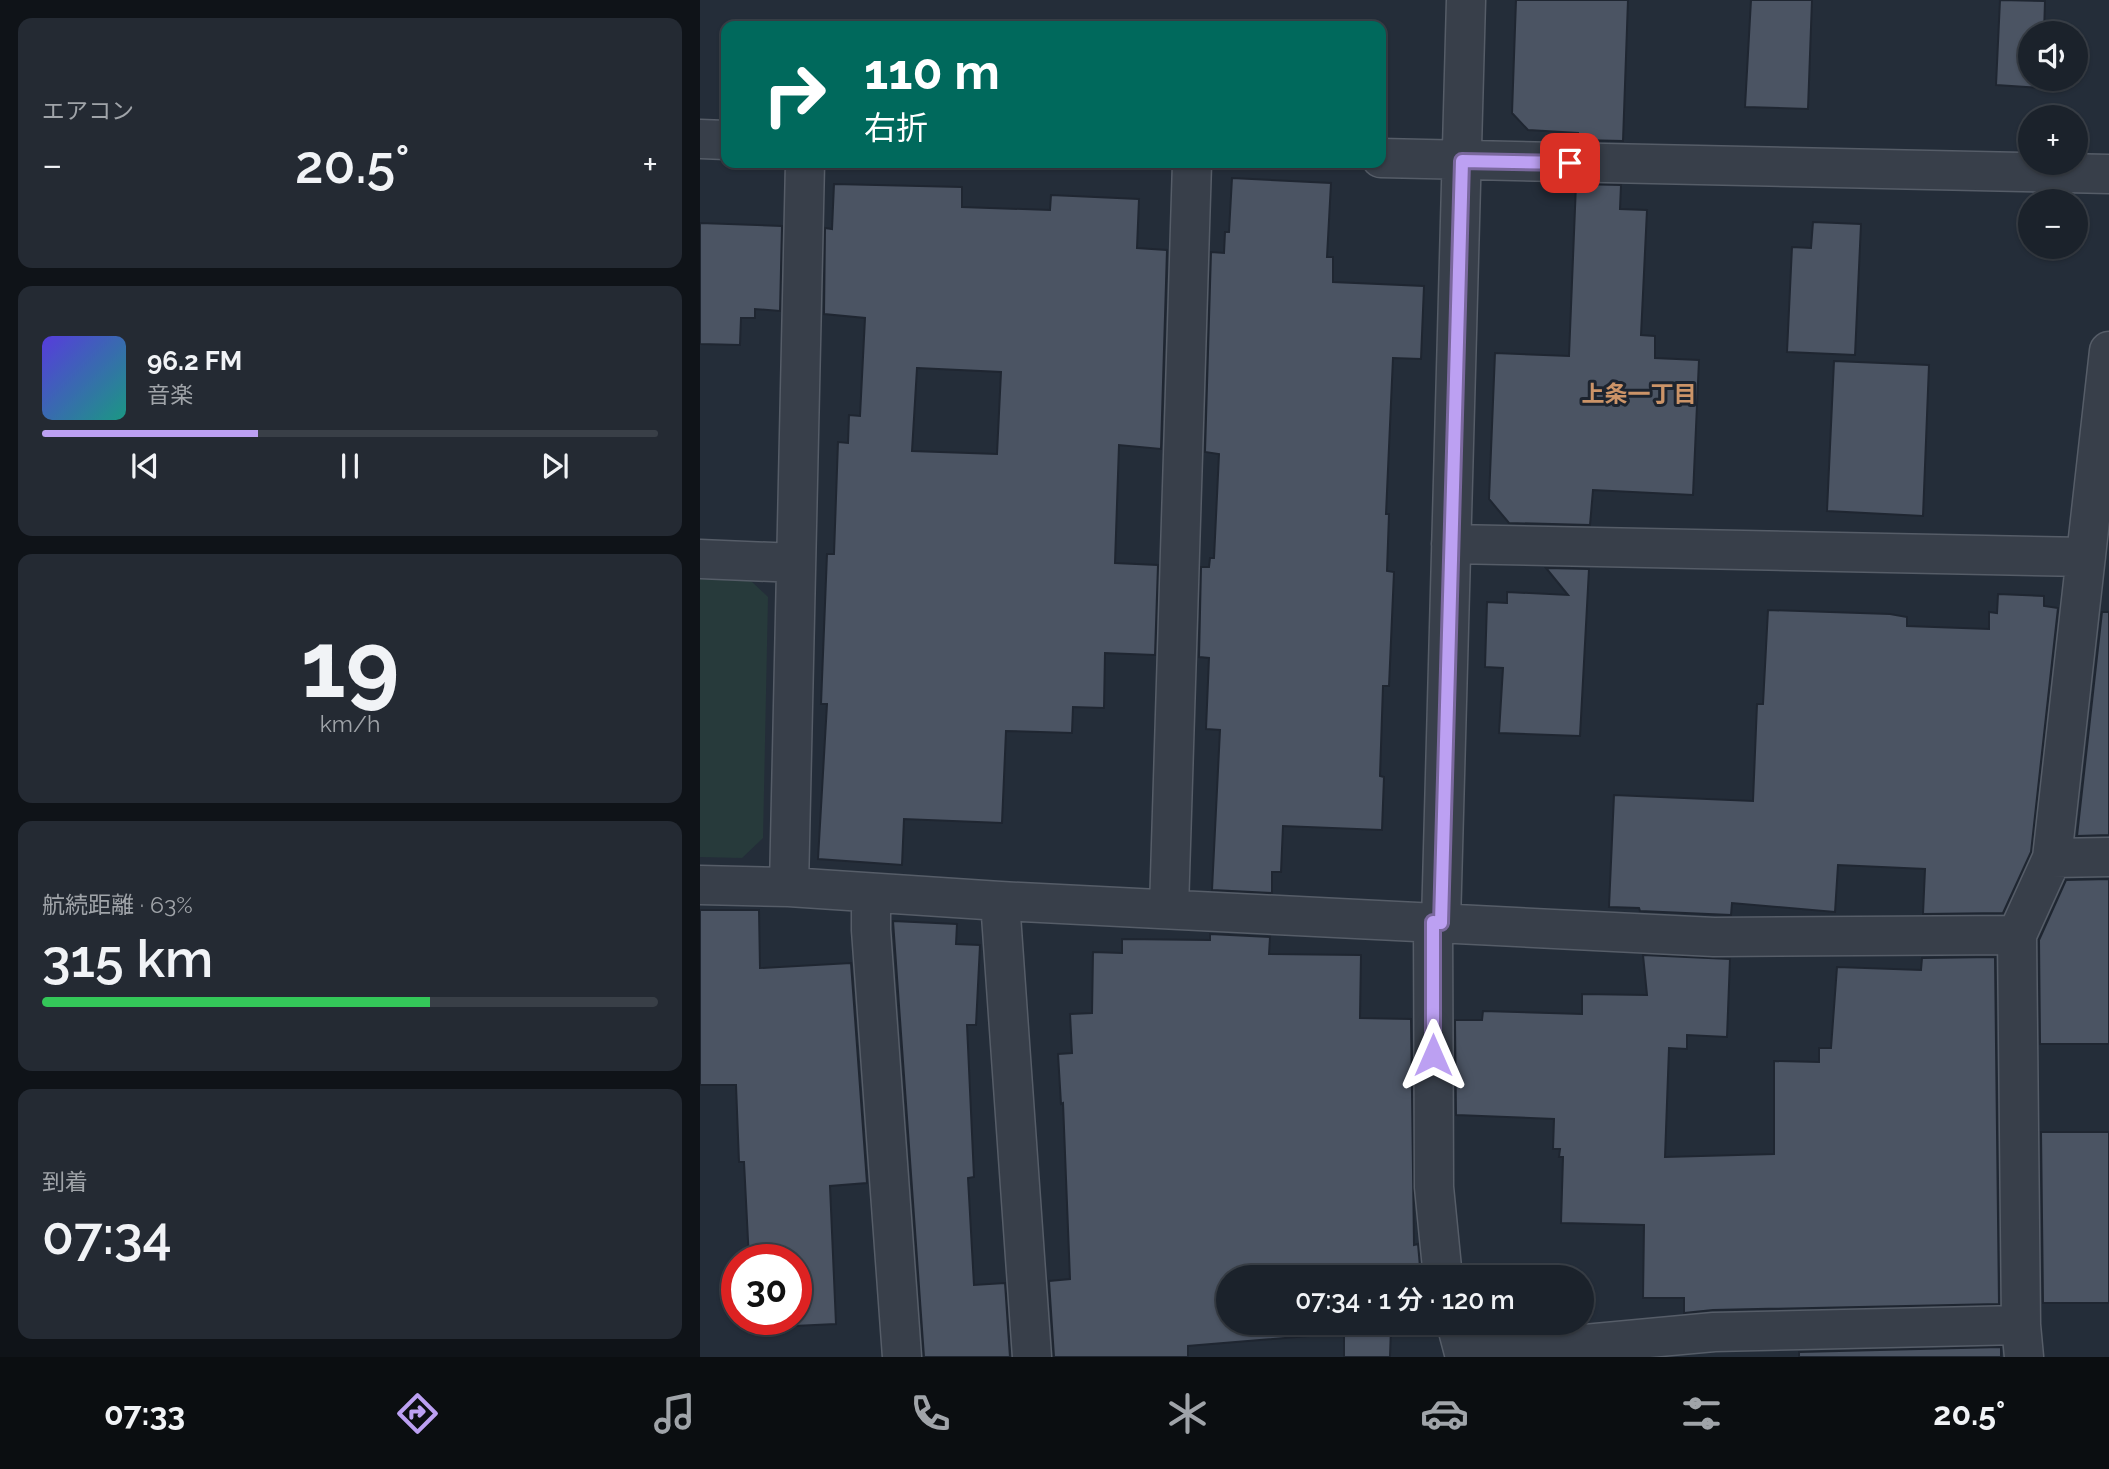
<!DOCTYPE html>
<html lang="ja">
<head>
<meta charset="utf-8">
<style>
	:root { --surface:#1b222b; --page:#242a33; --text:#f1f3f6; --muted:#a0a4a9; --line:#393f47; --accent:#bca0f2 }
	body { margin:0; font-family:Raleway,"Noto Sans JP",sans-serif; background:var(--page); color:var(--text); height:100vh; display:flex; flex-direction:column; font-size:26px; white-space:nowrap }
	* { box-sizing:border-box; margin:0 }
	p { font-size:23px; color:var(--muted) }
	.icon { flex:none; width:38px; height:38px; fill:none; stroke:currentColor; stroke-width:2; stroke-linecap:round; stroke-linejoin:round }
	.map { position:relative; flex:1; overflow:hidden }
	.details { display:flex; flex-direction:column; gap:18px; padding:18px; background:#0f1318; width:700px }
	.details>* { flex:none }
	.top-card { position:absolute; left:21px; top:21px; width:665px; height:147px; border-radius:14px; box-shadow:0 2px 5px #0004,0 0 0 2px var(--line); background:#00695c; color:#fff; overflow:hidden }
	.controls { position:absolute; left:1318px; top:21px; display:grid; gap:14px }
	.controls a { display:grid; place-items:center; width:70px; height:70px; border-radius:50%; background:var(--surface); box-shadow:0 2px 5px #0004,0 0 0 2px var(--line); font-size:35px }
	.speed { position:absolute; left:21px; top:1244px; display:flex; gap:14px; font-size:35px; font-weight:700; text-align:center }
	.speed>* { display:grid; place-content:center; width:91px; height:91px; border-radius:50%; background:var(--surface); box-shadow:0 2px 5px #0004,0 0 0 2px var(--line); line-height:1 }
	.speed .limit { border:10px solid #d22; background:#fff; color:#111 }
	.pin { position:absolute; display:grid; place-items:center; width:60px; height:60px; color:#fff; margin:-30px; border-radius:14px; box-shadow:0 4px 10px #0006 }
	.me { position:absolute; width:77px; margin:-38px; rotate:0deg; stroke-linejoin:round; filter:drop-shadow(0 0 5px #0008) }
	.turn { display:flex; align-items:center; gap:24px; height:147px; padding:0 28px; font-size:32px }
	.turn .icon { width:91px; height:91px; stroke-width:2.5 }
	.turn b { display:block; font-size:49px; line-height:60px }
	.big { font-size:52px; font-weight:600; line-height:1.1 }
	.details .tile { flex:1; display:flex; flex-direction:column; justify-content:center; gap:10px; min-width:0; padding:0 24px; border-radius:14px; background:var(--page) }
	.details .dial { align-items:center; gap:0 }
	.dial b { font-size:91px; line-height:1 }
	.song { display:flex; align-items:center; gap:21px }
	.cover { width:84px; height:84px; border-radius:10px; background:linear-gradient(135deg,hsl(250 70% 55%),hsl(170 70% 35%)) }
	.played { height:7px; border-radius:4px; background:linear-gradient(90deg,var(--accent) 35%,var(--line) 35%) }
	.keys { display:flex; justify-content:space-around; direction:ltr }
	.heat { display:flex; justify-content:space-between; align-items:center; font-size:38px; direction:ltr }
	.charge { height:10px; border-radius:5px; background:linear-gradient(90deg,#34c759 63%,var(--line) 0) }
	.trip { position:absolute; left:516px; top:1265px; width:378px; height:70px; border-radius:35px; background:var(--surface); box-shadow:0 2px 5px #0004,0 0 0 2px var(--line); font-weight:600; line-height:70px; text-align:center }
	.tab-bar { display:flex; height:112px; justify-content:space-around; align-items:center; background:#0b0e11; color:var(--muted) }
	.tab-bar .icon { width:49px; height:49px }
	.tab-bar .active { color:var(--accent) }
	.tab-bar b { font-size:32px; color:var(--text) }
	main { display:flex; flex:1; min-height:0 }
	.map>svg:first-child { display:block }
	.green { fill:#273a3b }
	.building { fill:#4b5463; stroke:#1f2631; stroke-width:2; fill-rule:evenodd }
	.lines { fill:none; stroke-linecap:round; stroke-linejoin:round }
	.minor-casing { stroke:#565d68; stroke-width:41 }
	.minor { stroke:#383f4a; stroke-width:38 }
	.route-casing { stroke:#7a689d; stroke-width:18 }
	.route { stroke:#bca0f2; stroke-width:12 }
	.labels { text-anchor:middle; stroke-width:6; stroke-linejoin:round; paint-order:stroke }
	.neighbourhood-label { font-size:23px; font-weight:bold; fill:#cc9468; stroke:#1d242f }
</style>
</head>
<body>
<main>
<section class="details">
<div class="tile"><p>エアコン</p>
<div class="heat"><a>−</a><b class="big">20.5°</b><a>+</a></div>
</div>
<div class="tile">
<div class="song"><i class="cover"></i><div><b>96.2 FM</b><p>音楽</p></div></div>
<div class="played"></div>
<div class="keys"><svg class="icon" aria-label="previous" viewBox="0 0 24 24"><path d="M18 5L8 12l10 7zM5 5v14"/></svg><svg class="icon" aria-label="pause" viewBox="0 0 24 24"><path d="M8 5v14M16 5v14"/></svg><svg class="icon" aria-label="next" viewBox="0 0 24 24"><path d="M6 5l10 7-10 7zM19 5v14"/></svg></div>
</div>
<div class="tile dial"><b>19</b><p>km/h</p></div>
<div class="tile"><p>航続距離 · 63%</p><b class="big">315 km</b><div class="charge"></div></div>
<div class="tile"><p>到着</p><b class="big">07:34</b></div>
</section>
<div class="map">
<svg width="1409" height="1357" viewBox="0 0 1409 1357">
	<rect width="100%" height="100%" fill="#242d39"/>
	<path class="green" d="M 0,579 L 51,581 L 68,597 L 63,838 L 42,858 L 0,857 Z"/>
	<path class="building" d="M 816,0 L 928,0 L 923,141 L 878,140 L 878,133 L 828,130 L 812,113 Z
		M 1051,0 L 1112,0 L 1108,109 L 1045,107 Z
		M 1300,0 L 1345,1 L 1344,33 L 1330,33 L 1330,79 L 1341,79 L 1341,88 L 1296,85 Z
		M 532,178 L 631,183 L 627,257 L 633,257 L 633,282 L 724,286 L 721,359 L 693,358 L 686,514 L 689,514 L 687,571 L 694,572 L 689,686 L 683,686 L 680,776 L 684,777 L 682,830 L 583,826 L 581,872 L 572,872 L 572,893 L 512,890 L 520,730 L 506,729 L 509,658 L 499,657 L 501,567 L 509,567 L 510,558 L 514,558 L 519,454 L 505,452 L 511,252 L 524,253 L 525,232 L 529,232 Z
		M 134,184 L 262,187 L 262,207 L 350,210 L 351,195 L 439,199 L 437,248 L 467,250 L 461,449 L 419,445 L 415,563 L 458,565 L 455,655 L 405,653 L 404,708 L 373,707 L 372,733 L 306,731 L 302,823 L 204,819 L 202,865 L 118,859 L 127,704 L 121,704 L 127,554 L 134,554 L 138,442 L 148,443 L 149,415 L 160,416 L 165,318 L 124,314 L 125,228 L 132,229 ZM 217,368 L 301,372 L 297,454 L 212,451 Z
		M 876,184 L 921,185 L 920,209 L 947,210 L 941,335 L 955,336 L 955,358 L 999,360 L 993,495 L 893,490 L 890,525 L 809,523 L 789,499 L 795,353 L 869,356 Z
		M 1113,222 L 1161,224 L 1155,355 L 1087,352 L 1092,247 L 1111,248 Z
		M 0,223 L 82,226 L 80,311 L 55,309 L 55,318 L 41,318 L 40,345 L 0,344 Z
		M 1134,361 L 1229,365 L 1223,516 L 1127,511 Z
		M 846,568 L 889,569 L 880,736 L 799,733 L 803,668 L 785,667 L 787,602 L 807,603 L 807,592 L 868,595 Z
		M 1298,594 L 1344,596 L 1344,606 L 1358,608 L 1331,852 L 1303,913 L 1223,914 L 1225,869 L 1138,865 L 1135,912 L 1032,903 L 1031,915 L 940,911 L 939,908 L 909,907 L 914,795 L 1053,801 L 1057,704 L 1063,704 L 1068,610 L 1190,614 L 1207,617 L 1207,626 L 1289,629 L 1289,612 L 1297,613 Z
		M 1402,612 L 1409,612 L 1409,835 L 1377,836 Z
		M 1409,879 L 1409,1044 L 1340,1044 L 1339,940 L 1366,880 Z
		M 0,910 L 59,910 L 60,968 L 151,963 L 167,1183 L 130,1186 L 136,1324 L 52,1328 L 51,1320 L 96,1320 L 96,1260 L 49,1260 L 44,1162 L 39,1162 L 36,1085 L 0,1085 Z
		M 193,921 L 257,924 L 256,944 L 280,945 L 276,1025 L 267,1025 L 274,1177 L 268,1178 L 274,1285 L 305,1283 L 310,1357 L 224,1357 Z
		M 510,934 L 570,937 L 569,954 L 661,955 L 660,1018 L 711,1019 L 714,1245 L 718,1244 L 721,1278 L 528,1278 L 528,1323 L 725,1323 L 691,1327 L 690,1357 L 644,1357 L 644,1333 L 488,1346 L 488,1357 L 354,1357 L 349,1281 L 370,1279 L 363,1103 L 361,1104 L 358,1054 L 372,1053 L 370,1014 L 392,1013 L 393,952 L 422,953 L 422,939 L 510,940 Z
		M 943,955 L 1030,959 L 1027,1037 L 987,1035 L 987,1049 L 969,1048 L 965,1157 L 1074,1154 L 1074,1061 L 1119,1062 L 1119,1048 L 1131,1048 L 1137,967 L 1221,970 L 1222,958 L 1295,957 L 1299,1304 L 1013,1310 L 984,1313 L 984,1298 L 943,1298 L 944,1225 L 861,1223 L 863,1157 L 859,1157 L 860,1149 L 853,1149 L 854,1119 L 756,1115 L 755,1020 L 782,1020 L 783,1011 L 882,1014 L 882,994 L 947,995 Z
		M 1341,1132 L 1409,1132 L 1409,1303 L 1343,1303 Z
		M 1301,1347 L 1301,1357 L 1099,1357 L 1099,1352 Z"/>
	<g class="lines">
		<g class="minor-casing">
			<path id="minor" d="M 0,139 L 26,140
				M 681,158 L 1409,174
				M 751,544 L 1386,557
				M 0,559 L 96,563
				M 1352,858 L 1409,857
				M 0,885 L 89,887 L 300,901 L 1014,937 L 1317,935
				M 89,887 L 105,163
				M 171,893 L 171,930 L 202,1357
				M 300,901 L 332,1357
				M 469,909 L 492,163
				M 733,922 L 734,1187 L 743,1278
				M 741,923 L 766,0
				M 756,1323 L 765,1357
				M 765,1355 L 1014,1332 L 1321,1325
				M 1324,1357 L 1321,1325 L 1317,935 L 1352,858 L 1409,351"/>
		</g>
		<use href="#minor" class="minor"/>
	</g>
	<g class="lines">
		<g class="route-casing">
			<path id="route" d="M 733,1055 L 733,922 L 741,923 L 762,161 L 870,163"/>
		</g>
		<use href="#route" class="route"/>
	</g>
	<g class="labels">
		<g class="neighbourhood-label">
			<text x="939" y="402">上条一丁目</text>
		</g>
	</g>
</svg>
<div class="controls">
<a><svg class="icon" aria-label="sound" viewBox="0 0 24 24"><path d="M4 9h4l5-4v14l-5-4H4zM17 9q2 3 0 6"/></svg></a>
<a>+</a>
<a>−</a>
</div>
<div class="speed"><div class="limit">30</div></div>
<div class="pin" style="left:870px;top:163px;background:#d93025"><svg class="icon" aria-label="arrive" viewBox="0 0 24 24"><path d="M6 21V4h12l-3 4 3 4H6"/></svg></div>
<svg class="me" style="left:733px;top:1055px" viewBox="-20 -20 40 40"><path d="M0-17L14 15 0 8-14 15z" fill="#bca0f2" stroke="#fff" stroke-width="4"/></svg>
<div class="trip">07:34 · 1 分 · 120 m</div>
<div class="top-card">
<div class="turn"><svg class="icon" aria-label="right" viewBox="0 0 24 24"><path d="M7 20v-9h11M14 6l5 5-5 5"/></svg><div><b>110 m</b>右折</div></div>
</div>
</div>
</main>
<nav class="tab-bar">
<b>07:33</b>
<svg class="icon active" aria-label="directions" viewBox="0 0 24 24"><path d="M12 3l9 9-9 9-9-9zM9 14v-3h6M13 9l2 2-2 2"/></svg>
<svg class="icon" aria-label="music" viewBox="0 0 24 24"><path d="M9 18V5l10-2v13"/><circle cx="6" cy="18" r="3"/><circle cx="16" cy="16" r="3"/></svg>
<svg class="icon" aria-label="phone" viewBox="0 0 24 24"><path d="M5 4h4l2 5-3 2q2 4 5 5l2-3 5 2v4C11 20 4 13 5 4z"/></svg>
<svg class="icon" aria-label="climate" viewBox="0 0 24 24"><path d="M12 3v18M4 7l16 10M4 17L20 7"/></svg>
<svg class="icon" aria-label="car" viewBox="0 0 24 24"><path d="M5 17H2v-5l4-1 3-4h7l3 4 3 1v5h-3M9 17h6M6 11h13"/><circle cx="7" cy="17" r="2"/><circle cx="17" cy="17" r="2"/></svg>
<svg class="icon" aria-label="filters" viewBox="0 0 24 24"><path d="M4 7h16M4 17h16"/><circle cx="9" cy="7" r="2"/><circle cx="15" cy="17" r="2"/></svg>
<b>20.5°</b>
</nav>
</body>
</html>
